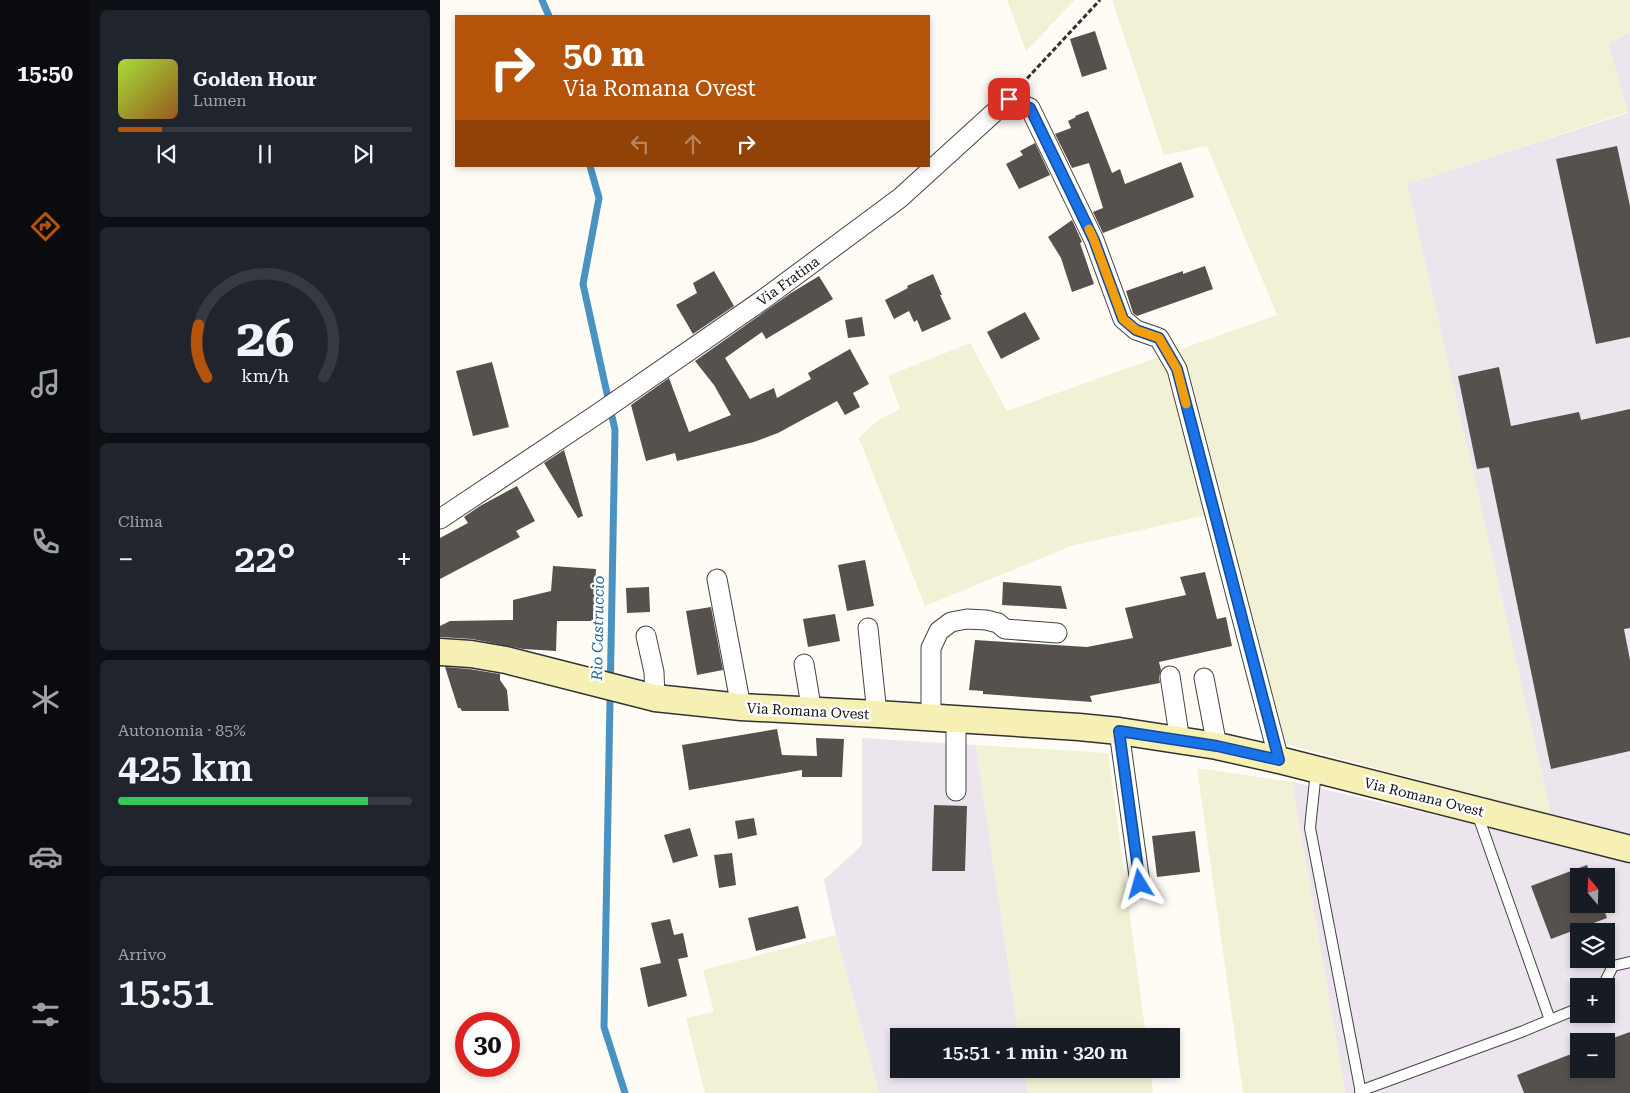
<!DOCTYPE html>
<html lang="it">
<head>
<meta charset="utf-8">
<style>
	:root { --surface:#171b24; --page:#20242c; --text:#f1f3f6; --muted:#9ea1a6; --line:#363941; --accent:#b45309 }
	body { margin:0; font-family:"Roboto Serif",serif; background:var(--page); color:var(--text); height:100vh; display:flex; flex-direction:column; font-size:19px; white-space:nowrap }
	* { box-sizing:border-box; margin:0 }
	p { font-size:16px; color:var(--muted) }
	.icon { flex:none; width:28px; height:28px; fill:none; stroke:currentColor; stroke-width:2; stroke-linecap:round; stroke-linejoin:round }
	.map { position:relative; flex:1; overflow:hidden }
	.sheet { display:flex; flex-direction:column; gap:10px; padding:10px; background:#0d0f14; width:350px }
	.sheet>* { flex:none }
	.top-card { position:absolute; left:15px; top:15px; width:475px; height:152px; border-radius:0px; box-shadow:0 2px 8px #0003; background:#b45309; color:#fff; overflow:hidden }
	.needle { width:32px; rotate:341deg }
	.controls { position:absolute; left:1130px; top:868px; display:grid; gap:10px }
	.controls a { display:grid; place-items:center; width:45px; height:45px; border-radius:0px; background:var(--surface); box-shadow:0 2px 8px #0003; font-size:25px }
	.speed { position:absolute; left:15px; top:1012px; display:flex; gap:10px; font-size:25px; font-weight:700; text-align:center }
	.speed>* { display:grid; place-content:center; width:65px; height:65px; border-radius:50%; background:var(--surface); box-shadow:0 2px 8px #0003; line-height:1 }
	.speed .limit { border:8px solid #d22; background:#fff; color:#111 }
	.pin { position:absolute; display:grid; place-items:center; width:42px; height:42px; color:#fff; margin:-21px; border-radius:10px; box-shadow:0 2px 8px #0006 }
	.me { position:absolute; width:55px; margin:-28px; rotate:352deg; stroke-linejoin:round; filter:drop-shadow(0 0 4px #0008) }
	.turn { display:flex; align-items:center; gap:18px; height:105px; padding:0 25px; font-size:22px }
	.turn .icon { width:65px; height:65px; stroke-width:2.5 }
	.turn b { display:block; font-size:35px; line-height:42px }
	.lanes { display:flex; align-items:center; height:48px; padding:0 25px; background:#0003; justify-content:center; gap:25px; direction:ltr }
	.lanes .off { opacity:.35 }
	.big { font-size:38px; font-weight:600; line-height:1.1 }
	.sheet .card { flex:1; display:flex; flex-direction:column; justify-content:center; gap:8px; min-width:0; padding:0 18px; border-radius:8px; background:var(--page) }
	.sheet .dial { align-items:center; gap:0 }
	.dial svg { height:130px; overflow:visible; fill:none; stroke:var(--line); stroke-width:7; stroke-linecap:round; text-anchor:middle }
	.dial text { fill:var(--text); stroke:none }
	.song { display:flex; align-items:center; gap:15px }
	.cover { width:60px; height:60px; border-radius:8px; background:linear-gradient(135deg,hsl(80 70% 55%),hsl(30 70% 35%)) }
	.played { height:5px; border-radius:2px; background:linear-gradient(90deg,var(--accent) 15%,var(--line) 15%) }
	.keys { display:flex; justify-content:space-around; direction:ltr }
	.heat { display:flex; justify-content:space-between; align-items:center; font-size:28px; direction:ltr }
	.charge { height:8px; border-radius:4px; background:linear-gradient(90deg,#34c759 85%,var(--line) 0) }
	.trip { position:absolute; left:450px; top:1028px; width:290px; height:50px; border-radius:0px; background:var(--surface); box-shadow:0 2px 8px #0003; font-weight:600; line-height:50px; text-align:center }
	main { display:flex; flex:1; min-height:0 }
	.dock { display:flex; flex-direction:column; width:90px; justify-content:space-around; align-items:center; background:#090b0e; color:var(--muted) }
	.dock .icon { width:35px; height:35px }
	.dock .current { color:var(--accent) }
	.dock b { font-size:22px; color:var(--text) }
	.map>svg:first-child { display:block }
	.industrial { fill:#ece5ed; fill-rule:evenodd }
	.farmland { fill:#f2f0d5 }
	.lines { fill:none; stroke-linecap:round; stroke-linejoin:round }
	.stream { stroke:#4a92c1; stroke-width:7 }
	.building { fill:#57514d }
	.lane-casing { stroke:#434343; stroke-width:12 }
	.street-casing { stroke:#434343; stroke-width:21 }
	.secondary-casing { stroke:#323232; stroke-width:29 }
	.path { stroke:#323232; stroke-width:3; stroke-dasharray:5 2.5; stroke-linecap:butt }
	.lane { stroke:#fff; stroke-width:10 }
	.street { stroke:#fff; stroke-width:19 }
	.secondary { stroke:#f7f0b5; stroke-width:26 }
	.route-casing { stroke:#114b97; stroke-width:12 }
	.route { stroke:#1a73e8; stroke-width:9 }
	.slow { stroke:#f59e0b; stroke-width:9 }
	.labels { text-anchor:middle; stroke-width:5; stroke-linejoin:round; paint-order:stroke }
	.street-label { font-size:14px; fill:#101010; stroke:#fff }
	.water-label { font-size:15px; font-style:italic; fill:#246597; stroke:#fff }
</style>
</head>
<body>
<main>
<nav class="dock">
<b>15:50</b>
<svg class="icon current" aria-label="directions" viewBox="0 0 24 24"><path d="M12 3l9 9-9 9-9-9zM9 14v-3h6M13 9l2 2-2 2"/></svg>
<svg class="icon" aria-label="music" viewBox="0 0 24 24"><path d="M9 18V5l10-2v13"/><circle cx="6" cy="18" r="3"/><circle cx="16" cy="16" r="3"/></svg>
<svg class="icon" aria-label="phone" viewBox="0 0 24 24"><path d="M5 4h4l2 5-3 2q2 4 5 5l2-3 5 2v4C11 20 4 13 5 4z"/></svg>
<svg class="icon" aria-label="climate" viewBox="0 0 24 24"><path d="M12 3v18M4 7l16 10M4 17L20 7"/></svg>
<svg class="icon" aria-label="car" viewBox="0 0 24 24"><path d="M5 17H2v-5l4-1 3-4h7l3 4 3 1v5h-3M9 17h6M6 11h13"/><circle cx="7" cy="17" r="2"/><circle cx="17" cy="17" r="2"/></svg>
<svg class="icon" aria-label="filters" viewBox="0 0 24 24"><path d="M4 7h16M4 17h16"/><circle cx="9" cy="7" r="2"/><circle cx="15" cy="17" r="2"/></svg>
</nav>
<section class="sheet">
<div class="card">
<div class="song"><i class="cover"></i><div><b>Golden Hour</b><p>Lumen</p></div></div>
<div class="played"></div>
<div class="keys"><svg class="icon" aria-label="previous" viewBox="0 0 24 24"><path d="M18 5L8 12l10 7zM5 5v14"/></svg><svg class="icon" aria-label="pause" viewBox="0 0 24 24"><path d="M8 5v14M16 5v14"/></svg><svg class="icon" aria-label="next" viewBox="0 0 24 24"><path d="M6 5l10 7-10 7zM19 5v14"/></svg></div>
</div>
<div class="card dial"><svg viewBox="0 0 100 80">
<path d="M14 69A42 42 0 1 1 86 69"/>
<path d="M14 69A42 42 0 0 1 9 37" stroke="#b45309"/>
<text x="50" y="56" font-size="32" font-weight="700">26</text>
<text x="50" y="72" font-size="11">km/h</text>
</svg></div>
<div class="card"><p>Clima</p>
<div class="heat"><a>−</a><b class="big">22°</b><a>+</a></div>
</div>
<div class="card"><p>Autonomia · 85%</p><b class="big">425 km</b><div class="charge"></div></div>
<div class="card"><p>Arrivo</p><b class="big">15:51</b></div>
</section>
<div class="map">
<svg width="1190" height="1093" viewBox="0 0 1190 1093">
	<rect width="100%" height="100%" fill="#fefcf4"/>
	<path class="industrial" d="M 1190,33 L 1190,1093 L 905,1093 L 852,782 L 1114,843 L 1111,815 L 967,184 L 1188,113 L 1168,43 ZM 1139,876 L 1166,876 L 1166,904 L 1139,904 ZM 1139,931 L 1166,931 L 1166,959 L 1139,959 ZM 1139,986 L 1166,986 L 1166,1014 L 1139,1014 ZM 1139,1041 L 1166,1041 L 1166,1069 L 1139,1069 Z
		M 422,738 L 536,745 L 579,1036 L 459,1036 L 459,1069 L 584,1069 L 588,1093 L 439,1093 L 396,935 L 384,880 L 422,845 Z"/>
	<path class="farmland" d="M 567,0 L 635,0 L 586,51 Z
		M 672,0 L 1190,0 L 1190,33 L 1168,43 L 1188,112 L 967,184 L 1111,815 L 842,743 L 784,511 L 631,546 L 485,606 L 419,438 L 437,421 L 460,409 L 448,376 L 530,343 L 567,411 L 837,315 L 767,146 L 724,155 Z
		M 536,745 L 668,753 L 706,1036 L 579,1036 Z
		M 757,768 L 852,782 L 905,1093 L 803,1093 Z
		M 396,935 L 439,1093 L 265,1093 L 246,1018 L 274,1012 L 263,970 Z
		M 584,1069 L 710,1069 L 713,1093 L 588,1093 Z"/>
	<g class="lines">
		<path class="stream" d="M 102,0 L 109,16
			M 150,166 L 159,198 L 143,284 L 175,430 L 164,1027 L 185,1093"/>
	</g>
	<path class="building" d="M 655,31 L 667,69 L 642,77 L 630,39 Z
		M 648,111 L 672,173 L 680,169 L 685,184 L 741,162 L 754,197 L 663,233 L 653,212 L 663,208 L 649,163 L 632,168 L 615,134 L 631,128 L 628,121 L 636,117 L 635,116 Z
		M 595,143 L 610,175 L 579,189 L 566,164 L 583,155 L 580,151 Z
		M 1177,146 L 1190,206 L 1190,337 L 1156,344 L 1116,159 Z
		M 632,220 L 642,242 L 640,243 L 654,284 L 632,292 L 621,258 L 608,237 Z
		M 765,266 L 773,289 L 697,316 L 693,313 L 686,291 L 743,271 L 743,274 Z
		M 274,271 L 294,306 L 253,334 L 236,305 L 257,293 L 253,283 Z
		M 493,274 L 502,295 L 500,295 L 511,319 L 482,332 L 477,320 L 474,322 L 469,311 L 454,319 L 445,300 L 468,288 L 467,286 Z
		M 379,276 L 393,299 L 326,339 L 322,332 L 285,358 L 310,399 L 334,388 L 337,398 L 371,379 L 368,373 L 410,349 L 429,384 L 413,393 L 420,407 L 405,415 L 397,401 L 338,433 L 314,442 L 237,461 L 235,453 L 206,461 L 191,405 L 229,378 L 249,432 L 291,415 L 274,385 L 255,361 L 351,293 Z
		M 585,312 L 600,339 L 561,359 L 547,332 Z
		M 422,317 L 425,336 L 408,338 L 405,320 Z
		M 52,362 L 69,427 L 33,436 L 16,371 Z
		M 1059,367 L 1071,426 L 1139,412 L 1141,420 L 1190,409 L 1190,628 L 1184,629 L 1190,660 L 1190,751 L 1111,769 L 1049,467 L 1037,469 L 1018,376 Z
		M 124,450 L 143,516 L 138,518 L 104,463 Z
		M 77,486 L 95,521 L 76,531 L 80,537 L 0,579 L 0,538 L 28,523 L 24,517 L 40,506 Z
		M 425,560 L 434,606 L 407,611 L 398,565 Z
		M 113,566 L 156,569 L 153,621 L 117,621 L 116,651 L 83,649 L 32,639 L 0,637 L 0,626 L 10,621 L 73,620 L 73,600 L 111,591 Z
		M 765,572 L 777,619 L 786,617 L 792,646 L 719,662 L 721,670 L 719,677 L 720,683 L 650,696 L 652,702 L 543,694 L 543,691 L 529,690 L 535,640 L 647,647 L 693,638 L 685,608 L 746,595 L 740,577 Z
		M 563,582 L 621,586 L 627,609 L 562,605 Z
		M 209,587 L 210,612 L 187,613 L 186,588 Z
		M 271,607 L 283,670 L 257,675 L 246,611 Z
		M 395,614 L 400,641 L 368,647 L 363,619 Z
		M 5,667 L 29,669 L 60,674 L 60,680 L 67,690 L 69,711 L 22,711 L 20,708 L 18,708 Z
		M 337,729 L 342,755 L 377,756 L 376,738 L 404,739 L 402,777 L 362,777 L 362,770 L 249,790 L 242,745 Z
		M 494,805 L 527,806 L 525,871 L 492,871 Z
		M 314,818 L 317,835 L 298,839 L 295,821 Z
		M 250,828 L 258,856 L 233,863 L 224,835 Z
		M 755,831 L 760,872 L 717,877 L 712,836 Z
		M 292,853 L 296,885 L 279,888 L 274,855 Z
		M 1147,865 L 1151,876 L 1139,876 L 1139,904 L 1162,904 L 1167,918 L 1111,939 L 1091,886 Z
		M 358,906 L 366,938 L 316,951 L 308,918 Z
		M 230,919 L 234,935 L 243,933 L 248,957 L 238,959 L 247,996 L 208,1007 L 200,968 L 221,963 L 211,923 Z
		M 1190,1032 L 1190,1093 L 1084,1093 L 1077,1075 L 1139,1051 L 1139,1069 L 1166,1069 L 1165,1041 Z"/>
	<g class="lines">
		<g class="lane-casing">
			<path id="lane" d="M 876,771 L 870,828 L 921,1093
				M 1037,813 L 1110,1020
				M 1163,986 L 1173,966 L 1190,962
				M 920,1091 L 1081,1032 L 1139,1008"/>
		</g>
		<g class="street-casing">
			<path id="street" d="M 0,519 L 159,413 L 321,301 L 460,198 L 569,99 L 590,108 L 654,240 L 683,319 L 696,330 L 719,338 L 737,369 L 839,760
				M 277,579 L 301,707
				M 428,628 L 437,714
				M 206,636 L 214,672 L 215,698
				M 364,664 L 372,712
				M 730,676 L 740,741
				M 764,678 L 777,746
				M 491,718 L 491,648 L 499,631 L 511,622 L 527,619 L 546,620 L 558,623 L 565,629 L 617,633
				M 679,731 L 700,883
				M 516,791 L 516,719"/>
		</g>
		<g class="secondary-casing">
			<path id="secondary" d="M 0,652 L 31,654 L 66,660 L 215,698 L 301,707 L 437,714 L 639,727 L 679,731 L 777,746 L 839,760 L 1190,849"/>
		</g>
		<path class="path" d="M 582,84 L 660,0"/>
		<use href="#lane" class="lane"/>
		<use href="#street" class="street"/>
		<use href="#secondary" class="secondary"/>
	</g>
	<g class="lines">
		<g class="route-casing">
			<path id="route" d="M 569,99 L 590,108 L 654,240 L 683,319 L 696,330 L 719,338 L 737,369 L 839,760 L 777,746 L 679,731 L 700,884"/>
		</g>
		<use href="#route" class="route"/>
		<path class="slow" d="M 649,229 L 654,240 L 683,319 L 696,330 L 719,338 L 737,369 L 746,404"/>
	</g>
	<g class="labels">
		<g class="street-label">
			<text transform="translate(348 281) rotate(-36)" y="5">Via Fratina</text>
			<text transform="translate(368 711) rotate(3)" y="5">Via Romana Ovest</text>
			<text transform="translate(984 797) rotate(14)" y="5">Via Romana Ovest</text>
		</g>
		<g class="water-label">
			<text transform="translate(158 628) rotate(-89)" y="5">Rio Castruccio</text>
		</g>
	</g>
</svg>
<div class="controls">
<a><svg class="needle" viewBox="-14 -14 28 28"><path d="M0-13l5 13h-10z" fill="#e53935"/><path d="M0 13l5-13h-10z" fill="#9ea1a6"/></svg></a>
<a><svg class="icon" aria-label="layers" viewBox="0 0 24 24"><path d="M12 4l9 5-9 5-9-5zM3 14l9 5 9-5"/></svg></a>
<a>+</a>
<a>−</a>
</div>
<div class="speed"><div class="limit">30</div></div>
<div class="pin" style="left:569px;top:99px;background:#d93025"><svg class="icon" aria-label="arrive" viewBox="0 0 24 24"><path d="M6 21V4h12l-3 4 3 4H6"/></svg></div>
<svg class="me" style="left:700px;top:884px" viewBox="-20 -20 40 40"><path d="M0-17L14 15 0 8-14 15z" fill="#1a73e8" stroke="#fff" stroke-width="4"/></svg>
<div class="trip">15:51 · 1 min · 320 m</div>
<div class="top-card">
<div class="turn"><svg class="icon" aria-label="right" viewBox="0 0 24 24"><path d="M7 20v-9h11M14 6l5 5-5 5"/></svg><div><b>50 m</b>Via Romana Ovest</div></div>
<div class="lanes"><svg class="icon off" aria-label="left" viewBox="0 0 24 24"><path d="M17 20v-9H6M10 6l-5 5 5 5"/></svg><svg class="icon off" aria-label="ahead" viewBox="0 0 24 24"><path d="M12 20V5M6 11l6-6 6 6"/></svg><svg class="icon" aria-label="right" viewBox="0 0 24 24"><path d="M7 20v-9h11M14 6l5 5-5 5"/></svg></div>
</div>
</div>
</main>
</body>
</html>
